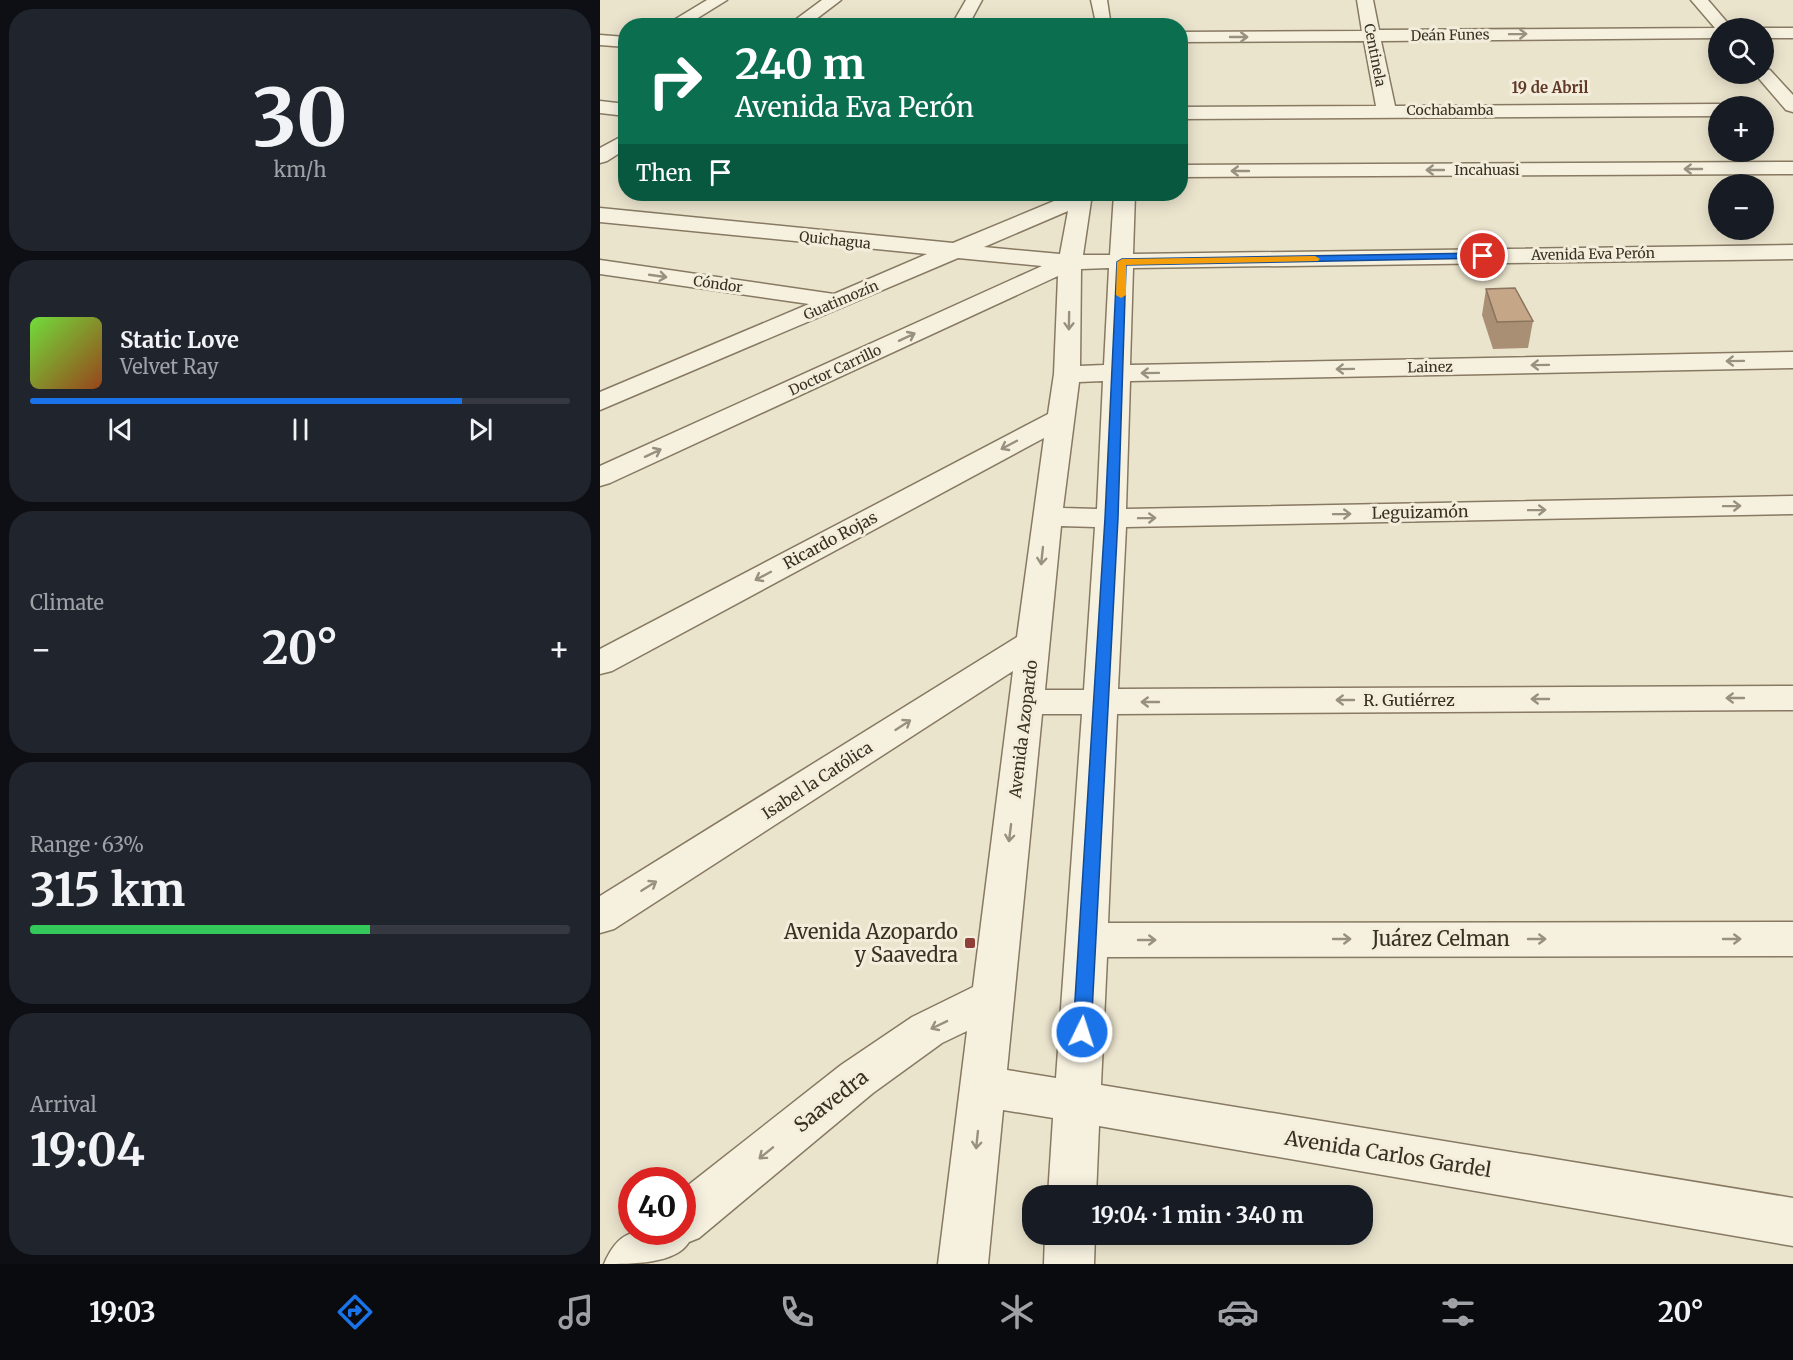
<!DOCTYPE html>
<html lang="en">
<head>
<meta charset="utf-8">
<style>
	:root { --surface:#171b24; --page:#20242c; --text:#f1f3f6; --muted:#9ea1a6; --line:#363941; --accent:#1a73e8 }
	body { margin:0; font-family:Merriweather,serif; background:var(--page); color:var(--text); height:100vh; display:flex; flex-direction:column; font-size:22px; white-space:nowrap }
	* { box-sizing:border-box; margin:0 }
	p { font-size:20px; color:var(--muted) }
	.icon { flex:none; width:33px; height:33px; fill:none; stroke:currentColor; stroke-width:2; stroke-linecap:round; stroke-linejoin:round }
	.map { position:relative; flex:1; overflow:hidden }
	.side { display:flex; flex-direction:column; gap:9px; padding:9px; background:#0d0f14; width:600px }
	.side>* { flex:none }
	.guide { position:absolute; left:18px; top:18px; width:570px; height:183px; border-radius:24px; box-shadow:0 3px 15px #0003; background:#0b6e4f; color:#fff; overflow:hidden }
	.buttons { position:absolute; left:1108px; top:18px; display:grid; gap:12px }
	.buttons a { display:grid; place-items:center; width:66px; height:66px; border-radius:50%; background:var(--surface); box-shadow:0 3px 15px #0003; font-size:30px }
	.speed { position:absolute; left:18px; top:1167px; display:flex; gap:12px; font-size:30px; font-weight:700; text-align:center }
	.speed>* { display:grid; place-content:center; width:78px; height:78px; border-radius:50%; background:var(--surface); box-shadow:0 3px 15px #0003; line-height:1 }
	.speed .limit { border:9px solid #d22; background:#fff; color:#111 }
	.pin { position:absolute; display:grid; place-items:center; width:51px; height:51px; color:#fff; margin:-26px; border:3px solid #fff; border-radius:50%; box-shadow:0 2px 6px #0007 }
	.me { position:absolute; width:66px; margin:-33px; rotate:4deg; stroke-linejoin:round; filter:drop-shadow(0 0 4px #0008) }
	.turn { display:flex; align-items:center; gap:21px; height:126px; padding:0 18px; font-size:27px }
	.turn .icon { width:78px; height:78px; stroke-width:2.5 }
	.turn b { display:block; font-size:42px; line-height:51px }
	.then { display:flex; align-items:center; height:57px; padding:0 18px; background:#0003; gap:12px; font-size:22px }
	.big { font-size:45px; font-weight:700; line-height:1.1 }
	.side .tile { flex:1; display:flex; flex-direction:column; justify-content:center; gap:9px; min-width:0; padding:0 21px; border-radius:24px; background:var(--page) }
	.side .dial { align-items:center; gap:0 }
	.dial b { font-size:78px; line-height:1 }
	.song { display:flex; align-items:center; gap:18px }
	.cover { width:72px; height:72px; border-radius:9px; background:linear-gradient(135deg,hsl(100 70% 55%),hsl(20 70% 35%)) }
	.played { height:6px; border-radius:3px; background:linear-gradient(90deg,var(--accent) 80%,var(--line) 80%) }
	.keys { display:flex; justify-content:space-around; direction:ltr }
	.heat { display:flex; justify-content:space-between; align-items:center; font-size:33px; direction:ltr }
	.charge { height:9px; border-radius:4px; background:linear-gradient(90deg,#34c759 63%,var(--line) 0) }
	.trip { position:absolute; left:422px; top:1185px; width:351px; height:60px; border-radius:24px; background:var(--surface); box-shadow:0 3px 15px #0003; font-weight:700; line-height:60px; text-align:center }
	.tabs { display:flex; height:96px; justify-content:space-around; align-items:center; background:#090b0e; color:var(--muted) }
	.tabs .icon { width:42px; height:42px }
	.tabs .on { color:var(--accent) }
	.tabs b { font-size:27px; color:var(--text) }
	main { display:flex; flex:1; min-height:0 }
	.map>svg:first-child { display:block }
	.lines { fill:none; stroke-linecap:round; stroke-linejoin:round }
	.minor-casing { stroke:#877962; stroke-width:3 }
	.minor { fill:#f6f1df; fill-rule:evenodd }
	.wall { fill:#a98f74 }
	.building { fill:#c5a687; stroke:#8a745e; stroke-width:1.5 }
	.oneway { stroke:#989081 }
	.route { fill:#1a73e8; stroke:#114b97; stroke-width:1.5 }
	.slow { fill:#f59e0b }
	.poi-dot { fill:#8f3f38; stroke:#f3eedc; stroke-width:2 }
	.labels { text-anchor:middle; stroke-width:6; stroke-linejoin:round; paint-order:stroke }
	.far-street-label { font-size:14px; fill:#393023; stroke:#f3eedc }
	.far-neighbourhood-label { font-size:15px; font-weight:bold; fill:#613927; stroke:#f3eedc }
	.street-label { font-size:16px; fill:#393023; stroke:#f3eedc }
	.near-poi-label { font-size:20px; fill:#393023; stroke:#f3eedc; text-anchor:end }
	.near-street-label { font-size:20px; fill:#393023; stroke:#f3eedc }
</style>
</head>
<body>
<main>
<section class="side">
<div class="tile dial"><b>30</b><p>km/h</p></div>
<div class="tile">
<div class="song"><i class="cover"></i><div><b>Static Love</b><p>Velvet Ray</p></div></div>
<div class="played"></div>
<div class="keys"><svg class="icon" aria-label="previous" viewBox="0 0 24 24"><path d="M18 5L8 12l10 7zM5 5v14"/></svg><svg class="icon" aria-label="pause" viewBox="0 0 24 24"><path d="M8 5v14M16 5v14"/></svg><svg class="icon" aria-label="next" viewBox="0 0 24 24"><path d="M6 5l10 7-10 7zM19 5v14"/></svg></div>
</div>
<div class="tile"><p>Climate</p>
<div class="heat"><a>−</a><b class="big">20°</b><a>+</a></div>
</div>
<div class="tile"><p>Range · 63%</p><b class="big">315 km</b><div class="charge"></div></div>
<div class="tile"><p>Arrival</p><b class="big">19:04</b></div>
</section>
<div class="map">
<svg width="1193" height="1264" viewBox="0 0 1193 1264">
	<rect width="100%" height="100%" fill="#ebe4cd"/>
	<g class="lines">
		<g class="minor-casing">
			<path id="minor" d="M 107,0 L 127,0 L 85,26 L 64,26 Z
				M 222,0 L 241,0 L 207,26 L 187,26 Z
				M 366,0 L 382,0 L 368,26 L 351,26 Z
				M 491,0 L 507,0 L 510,20 L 508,23 L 496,23 Z
				M 757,0 L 773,0 L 779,30 L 1115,28 L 1091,0 L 1108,0 L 1132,28 L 1119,28 L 1119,38 L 781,41 L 795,106 L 1119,104 L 1126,106 L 1119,106 L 1119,116 L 580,119 L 580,107 L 776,106 L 764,41 L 580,42 L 580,32 L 762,31 Z
				M 1162,28 L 1193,28 L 1193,38 L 1164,38 L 1164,28 Z
				M 0,35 L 26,37 L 26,47 L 0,45 Z
				M 1164,69 L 1170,70 L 1193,95 L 1193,112 L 1186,110 L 1155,74 L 1164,74 Z
				M 0,101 L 26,104 L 26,116 L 0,113 Z
				M 26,134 L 26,149 L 7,161 L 0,163 L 0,148 Z
				M 1193,162 L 1193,174 L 580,177 L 580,165 Z
				M 471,194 L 492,194 L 483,255 L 510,255 L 514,194 L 535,194 L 533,254 L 1193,245 L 1193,259 L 533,268 L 530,365 L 1193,352 L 1193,368 L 530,381 L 526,509 L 1193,496 L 1193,514 L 526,527 L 518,689 L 1193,686 L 1193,710 L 517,714 L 508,923 L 1193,922 L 1193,956 L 507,957 L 501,1085 L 1193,1198 L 1193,1246 L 499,1126 L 496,1196 L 448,1196 L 453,1118 L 403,1110 L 388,1264 L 338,1264 L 367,1031 L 342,1043 L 273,1093 L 99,1238 L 89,1242 C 76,1264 32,1264 4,1264 C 22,1222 43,1232 82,1232 L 82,1190 L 241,1065 L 312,1017 L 373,987 L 413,671 L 14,929 L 0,933 L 0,896 L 417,637 L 444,438 L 12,671 L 0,674 L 0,649 L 448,414 L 454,374 L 458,276 L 10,483 L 0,486 L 0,466 L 442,266 L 358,258 L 0,410 L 0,392 L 209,304 L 0,274 L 0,260 L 234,294 L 327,254 L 0,222 L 0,208 L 353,243 ZM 468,211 L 460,254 L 384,247 ZM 509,268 L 504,365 L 480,366 L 481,269 ZM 503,381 L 497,509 L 463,508 L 479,382 ZM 461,526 L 495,527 L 484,690 L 445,690 ZM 442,714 L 482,714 L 456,1078 L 407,1070 Z
				M 445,1234 L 495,1234 L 494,1264 L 444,1264 Z"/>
		</g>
		<use href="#minor" class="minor"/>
	</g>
	<path class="wall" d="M 886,289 L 933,321 L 928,348 L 893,349 L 882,315 Z"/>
	<path class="building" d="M 915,288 L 933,321 L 897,322 L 886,289 Z"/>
	<defs><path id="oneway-shaft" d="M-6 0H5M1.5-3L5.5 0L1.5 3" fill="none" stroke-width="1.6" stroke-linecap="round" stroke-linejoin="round" transform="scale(1.5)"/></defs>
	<g class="oneway">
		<use href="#oneway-shaft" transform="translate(918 34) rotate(-1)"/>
		<use href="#oneway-shaft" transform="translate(639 37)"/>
		<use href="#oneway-shaft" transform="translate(1093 169) rotate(180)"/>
		<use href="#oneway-shaft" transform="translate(835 170) rotate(180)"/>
		<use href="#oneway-shaft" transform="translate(640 171) rotate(180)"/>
		<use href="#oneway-shaft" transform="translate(58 276) rotate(8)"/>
		<use href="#oneway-shaft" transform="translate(469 321) rotate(91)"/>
		<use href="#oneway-shaft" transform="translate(307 337) rotate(-25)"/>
		<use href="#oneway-shaft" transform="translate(1135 361) rotate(179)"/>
		<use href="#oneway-shaft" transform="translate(940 365) rotate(179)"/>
		<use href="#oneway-shaft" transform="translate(745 369) rotate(179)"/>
		<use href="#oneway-shaft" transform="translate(550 373) rotate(179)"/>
		<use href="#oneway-shaft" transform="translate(409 445) rotate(152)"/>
		<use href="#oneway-shaft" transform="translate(53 453) rotate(-25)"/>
		<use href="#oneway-shaft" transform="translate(1132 506) rotate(-1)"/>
		<use href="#oneway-shaft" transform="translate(937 510) rotate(-1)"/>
		<use href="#oneway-shaft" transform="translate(742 514) rotate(-1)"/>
		<use href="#oneway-shaft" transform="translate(547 518) rotate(-1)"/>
		<use href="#oneway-shaft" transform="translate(442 556) rotate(96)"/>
		<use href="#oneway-shaft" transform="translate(163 576) rotate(152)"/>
		<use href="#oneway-shaft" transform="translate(1135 698) rotate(180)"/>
		<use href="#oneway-shaft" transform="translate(940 699) rotate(180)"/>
		<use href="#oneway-shaft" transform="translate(745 700) rotate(180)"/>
		<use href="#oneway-shaft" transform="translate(550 702) rotate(180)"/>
		<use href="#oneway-shaft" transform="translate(303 725) rotate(-33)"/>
		<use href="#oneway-shaft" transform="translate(410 833) rotate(97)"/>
		<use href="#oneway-shaft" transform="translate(49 886) rotate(-32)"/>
		<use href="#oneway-shaft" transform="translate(742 939)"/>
		<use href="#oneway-shaft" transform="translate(937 939)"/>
		<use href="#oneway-shaft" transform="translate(1132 939)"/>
		<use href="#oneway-shaft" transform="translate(547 940)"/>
		<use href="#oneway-shaft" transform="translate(339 1025) rotate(154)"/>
		<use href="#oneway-shaft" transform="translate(377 1140) rotate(96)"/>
		<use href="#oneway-shaft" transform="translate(166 1153) rotate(141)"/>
	</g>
	<path class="route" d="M 883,253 L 887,254 L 887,258 L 526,265 L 518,518 L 491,1032 L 488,1038 L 482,1040 L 476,1038 L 473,1032 L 505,518 L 517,262 L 522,259 Z"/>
	<path class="slow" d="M 715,256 L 720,259 L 718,261 L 526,265 L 526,295 L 521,298 L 516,295 L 517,262 L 522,259 Z"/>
	<rect class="poi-dot" x="364" y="937" width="12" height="12" rx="3"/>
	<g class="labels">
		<g class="far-street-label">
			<text transform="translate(850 35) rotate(-1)" y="5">Deán Funes</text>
			<text transform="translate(775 55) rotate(79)" y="5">Centinela</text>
			<text x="850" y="115">Cochabamba</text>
			<text x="887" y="175">Incahuasi</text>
			<text transform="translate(235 240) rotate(6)" y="5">Quichagua</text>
			<text transform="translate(993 254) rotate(-1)" y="5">Avenida Eva Perón</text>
			<text transform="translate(118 284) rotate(8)" y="5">Cóndor</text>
			<text transform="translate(241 300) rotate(-23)" y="5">Guatimozín</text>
			<text transform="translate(830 367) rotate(-1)" y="5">Lainez</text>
			<text transform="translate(235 370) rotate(-25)" y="5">Doctor Carrillo</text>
		</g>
		<g class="far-neighbourhood-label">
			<text x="950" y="93">19 de Abril</text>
		</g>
		<g class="street-label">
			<text transform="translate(820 512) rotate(-1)" y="6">Leguizamón</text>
			<text transform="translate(230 540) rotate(-28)" y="6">Ricardo Rojas</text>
			<text x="809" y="706">R. Gutiérrez</text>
			<text transform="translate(423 729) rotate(-83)" y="6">Avenida Azopardo</text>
			<text transform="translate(217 780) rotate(-33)" y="6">Isabel la Católica</text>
		</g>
		<g class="near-poi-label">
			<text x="358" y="939">Avenida Azopardo<tspan x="358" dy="23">y Saavedra</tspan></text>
		</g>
		<g class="near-street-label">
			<text x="841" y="946">Juárez Celman</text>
			<text transform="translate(231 1101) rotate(-38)" y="7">Saavedra</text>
			<text transform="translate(788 1154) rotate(9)" y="7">Avenida Carlos Gardel</text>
		</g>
	</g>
</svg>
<div class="buttons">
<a><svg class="icon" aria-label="search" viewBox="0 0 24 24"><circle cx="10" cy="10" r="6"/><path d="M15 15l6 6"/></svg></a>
<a>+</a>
<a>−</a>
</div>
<div class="speed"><div class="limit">40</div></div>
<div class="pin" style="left:883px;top:256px;background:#d93025"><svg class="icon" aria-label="arrive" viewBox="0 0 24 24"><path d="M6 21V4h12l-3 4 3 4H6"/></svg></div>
<svg class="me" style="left:482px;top:1032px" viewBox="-20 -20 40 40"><circle r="17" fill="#1a73e8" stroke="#fff" stroke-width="3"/><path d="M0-11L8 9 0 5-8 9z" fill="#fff"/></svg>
<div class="trip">19:04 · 1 min · 340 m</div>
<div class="guide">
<div class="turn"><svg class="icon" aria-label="right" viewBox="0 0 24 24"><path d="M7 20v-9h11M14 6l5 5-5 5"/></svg><div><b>240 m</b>Avenida Eva Perón</div></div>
<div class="then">Then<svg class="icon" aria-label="arrive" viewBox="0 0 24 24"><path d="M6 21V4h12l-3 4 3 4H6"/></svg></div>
</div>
</div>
</main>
<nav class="tabs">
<b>19:03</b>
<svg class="icon on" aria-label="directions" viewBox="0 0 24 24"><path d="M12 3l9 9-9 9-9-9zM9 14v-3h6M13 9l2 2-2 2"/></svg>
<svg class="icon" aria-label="music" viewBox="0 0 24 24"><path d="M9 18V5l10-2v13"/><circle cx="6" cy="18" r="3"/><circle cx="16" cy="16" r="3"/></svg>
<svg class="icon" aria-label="phone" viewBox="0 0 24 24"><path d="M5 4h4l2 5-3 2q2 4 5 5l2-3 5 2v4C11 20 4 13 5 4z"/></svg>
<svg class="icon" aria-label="climate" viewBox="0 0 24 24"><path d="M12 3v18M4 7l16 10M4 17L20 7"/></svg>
<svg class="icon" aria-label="car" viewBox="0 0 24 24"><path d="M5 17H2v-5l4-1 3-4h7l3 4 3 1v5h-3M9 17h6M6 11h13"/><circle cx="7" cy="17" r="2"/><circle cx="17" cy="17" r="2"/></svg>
<svg class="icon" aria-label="filters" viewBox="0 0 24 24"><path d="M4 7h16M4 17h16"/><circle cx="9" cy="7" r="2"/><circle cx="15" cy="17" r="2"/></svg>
<b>20°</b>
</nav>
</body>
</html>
